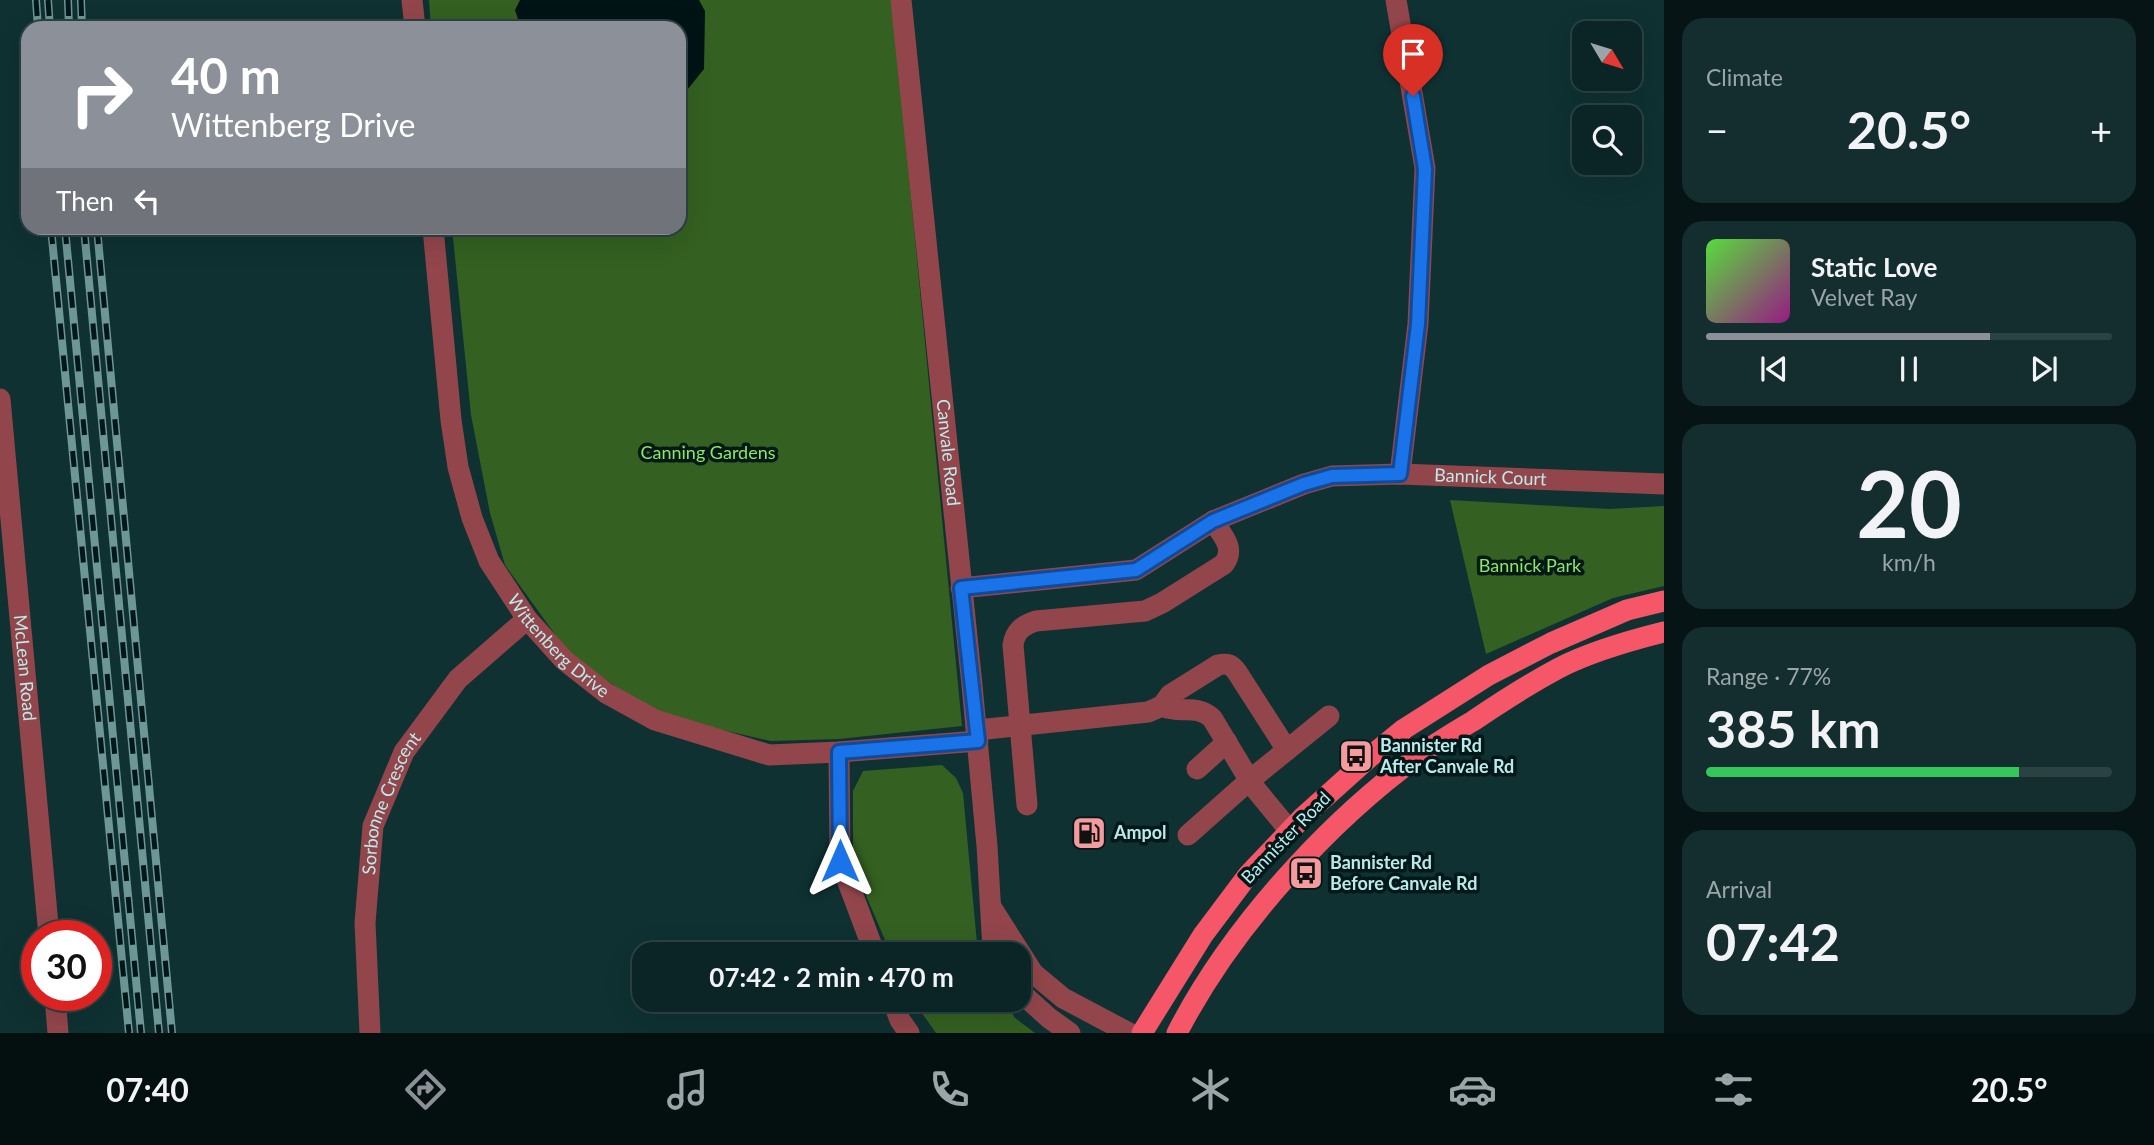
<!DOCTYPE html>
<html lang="en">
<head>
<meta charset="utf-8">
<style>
	:root { --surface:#0b2526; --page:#142d2e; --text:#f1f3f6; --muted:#9aa5a7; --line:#2b4243; --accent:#8c9099 }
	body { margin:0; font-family:Lato,sans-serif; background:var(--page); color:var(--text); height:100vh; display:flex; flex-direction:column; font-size:26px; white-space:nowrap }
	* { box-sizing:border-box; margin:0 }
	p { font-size:23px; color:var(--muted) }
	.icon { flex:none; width:38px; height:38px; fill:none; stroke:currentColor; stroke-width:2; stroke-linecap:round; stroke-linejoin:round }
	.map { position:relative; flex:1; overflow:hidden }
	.drawer { display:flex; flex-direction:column; gap:18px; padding:18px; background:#061415; width:490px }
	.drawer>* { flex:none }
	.guide { position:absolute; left:21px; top:21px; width:665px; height:214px; border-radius:21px; box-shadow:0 7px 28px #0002,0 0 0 2px var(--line); background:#8c9099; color:#fff; overflow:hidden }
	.needle { width:46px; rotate:128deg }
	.buttons { position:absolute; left:1572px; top:21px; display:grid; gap:14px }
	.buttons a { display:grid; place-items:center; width:70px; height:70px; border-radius:14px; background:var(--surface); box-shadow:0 7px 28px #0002,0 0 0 2px var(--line); font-size:35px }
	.speed { position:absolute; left:21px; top:920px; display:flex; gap:14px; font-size:35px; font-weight:700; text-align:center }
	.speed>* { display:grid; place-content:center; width:91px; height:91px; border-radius:50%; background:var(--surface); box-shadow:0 7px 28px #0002,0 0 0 2px var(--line); line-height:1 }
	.speed .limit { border:10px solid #d22; background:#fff; color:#111 }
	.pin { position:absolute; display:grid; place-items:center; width:60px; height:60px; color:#fff; margin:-72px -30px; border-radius:50% 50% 50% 0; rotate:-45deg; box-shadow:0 0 7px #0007 }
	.pin .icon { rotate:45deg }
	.me { position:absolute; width:77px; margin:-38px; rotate:0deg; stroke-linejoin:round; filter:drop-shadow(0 0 5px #0008) }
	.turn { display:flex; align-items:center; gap:24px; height:147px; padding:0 35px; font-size:32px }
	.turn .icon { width:91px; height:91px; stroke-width:2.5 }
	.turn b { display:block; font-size:49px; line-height:60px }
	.then { display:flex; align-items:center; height:66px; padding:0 35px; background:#0003; gap:14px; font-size:26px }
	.big { font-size:52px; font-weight:700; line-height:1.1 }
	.drawer .tile { flex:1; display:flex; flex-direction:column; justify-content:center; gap:10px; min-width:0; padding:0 24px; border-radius:21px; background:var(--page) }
	.drawer .dial { align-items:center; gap:0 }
	.dial b { font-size:91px; line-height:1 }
	.song { display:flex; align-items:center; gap:21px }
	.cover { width:84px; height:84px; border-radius:10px; background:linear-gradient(135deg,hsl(110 70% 55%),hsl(310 70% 35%)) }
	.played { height:7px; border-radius:4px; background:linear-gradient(90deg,var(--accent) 70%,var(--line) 70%) }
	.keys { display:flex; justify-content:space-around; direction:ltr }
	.heat { display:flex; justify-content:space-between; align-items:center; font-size:38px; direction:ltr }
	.charge { height:10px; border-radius:5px; background:linear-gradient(90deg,#34c759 77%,var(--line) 0) }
	.trip { position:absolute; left:632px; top:942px; width:399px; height:70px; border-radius:21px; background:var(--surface); box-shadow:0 7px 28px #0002,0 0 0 2px var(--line); font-weight:700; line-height:70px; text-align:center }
	.tab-bar { display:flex; height:112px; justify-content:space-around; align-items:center; background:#040f0f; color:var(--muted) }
	.tab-bar .icon { width:49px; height:49px }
	.tab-bar .active { color:var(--accent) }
	.tab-bar b { font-size:32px; color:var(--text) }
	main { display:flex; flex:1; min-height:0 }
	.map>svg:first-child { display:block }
	.green { fill:#346021 }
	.water { fill:#001415 }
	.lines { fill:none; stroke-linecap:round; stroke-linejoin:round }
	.minor { stroke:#92464b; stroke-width:21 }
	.major { stroke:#f55668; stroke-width:21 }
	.rail-casing { stroke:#6d9697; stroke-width:8 }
	.rail { stroke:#021718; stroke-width:5; stroke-dasharray:16; stroke-linecap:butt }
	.route-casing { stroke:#114b97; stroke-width:18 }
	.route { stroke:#1a73e8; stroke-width:12 }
	.labels { text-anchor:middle; stroke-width:7; stroke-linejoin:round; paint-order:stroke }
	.street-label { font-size:18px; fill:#bbeaeb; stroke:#021718 }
	.park-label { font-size:18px; fill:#8aeb61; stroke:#021718 }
	.poi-label { font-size:18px; font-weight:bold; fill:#bbeaeb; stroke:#021718; text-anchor:start }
</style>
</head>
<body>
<main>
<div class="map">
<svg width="1664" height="1033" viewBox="0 0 1664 1033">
	<rect width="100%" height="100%" fill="#0f3132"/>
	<path class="green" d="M 429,0 L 892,0 L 962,726 L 839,739 L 771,741 L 657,715 L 570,655 L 505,565 L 490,513 L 471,415 L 452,228 L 679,228 L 679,28 L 431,28 Z
		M 1450,500 L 1609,509 L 1664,506 L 1664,586 L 1613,598 L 1486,654 Z
		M 942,765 L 956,778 L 963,793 L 978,954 L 891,954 L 853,865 L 853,791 L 863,771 Z
		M 912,999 L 1004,999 L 1015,1018 L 1035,1033 L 936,1033 Z"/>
	<path class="water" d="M 520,0 L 699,0 L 705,11 L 704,69 L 679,100 L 679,28 L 521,28 L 515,10 Z"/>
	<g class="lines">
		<g class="minor">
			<path d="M 412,0 L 415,28"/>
			<path id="s1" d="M 901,0 L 972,685 L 987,846 L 993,950 L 995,954"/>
			<path d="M 1396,0 L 1425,168 L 1418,324 L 1400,474"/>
			<path id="s2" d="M 433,228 L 451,420 L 458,467 L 472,518 L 489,561 L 527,619 L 564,660 L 606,693 L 655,720 L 769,755 L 839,752 L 978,741"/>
			<path id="s3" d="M 0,399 L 49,936"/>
			<path id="s4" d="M 961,588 L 1136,570 L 1213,521 L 1304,484 L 1332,476 L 1400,474 L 1664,484"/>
			<path d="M 1162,706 L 1170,695 L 1218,665 C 1227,663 1231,664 1237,672 L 1287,750"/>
			<path d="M 977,730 L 1148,712 L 1162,706 C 1181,715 1195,703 1212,718 L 1253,786 L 1290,831"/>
			<path d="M 839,752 L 840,861 L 875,954"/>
			<path d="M 1197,769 L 1227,742"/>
			<path d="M 1027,805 L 1013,645 C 1015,631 1023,625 1036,621 L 1145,611 L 1162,603 L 1224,564 C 1236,548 1222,535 1213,521"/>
			<path d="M 1188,835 L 1250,780 L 1329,716"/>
			<path d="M 991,907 L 1033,973 L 1063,998 L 1129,1033"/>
			<path d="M 1018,990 L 1049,1018 L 1070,1033"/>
			<path d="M 55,996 L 58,1033"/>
			<path d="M 892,999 L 900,1020 L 909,1033"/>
			<path id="s5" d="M 370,1033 L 365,923 L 373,826 L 404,752 L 458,679 L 527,619"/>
		</g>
		<path class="major" d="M 1142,1033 L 1203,935 L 1248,875 L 1303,817 L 1371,756 L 1404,729 L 1489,675 L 1551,643 L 1627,610 L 1664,601
			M 1177,1033 C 1231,928 1328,821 1424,752 C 1439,741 1456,731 1473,721 C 1501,702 1529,684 1559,668 C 1588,653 1632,640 1664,632"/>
		<g class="rail-casing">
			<path id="rail" d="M 36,0 L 38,28
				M 48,0 L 50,28
				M 68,0 L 69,28
				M 81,0 L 82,28
				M 51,228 L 129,1033
				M 65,228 L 141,1033
				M 84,228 L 159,1033
				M 97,228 L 172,1033"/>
		</g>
		<use href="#rail" class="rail"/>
	</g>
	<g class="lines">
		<g class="route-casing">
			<path id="route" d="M 840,861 L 839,752 L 978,741 L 961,588 L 1136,570 L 1213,521 L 1304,484 L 1332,476 L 1400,474 L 1418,324 L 1425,169 L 1413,96"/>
		</g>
		<use href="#route" class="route"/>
	</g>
	<defs>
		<g id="bus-square" transform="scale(1.75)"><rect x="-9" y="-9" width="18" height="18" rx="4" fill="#f59b9e" stroke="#021718"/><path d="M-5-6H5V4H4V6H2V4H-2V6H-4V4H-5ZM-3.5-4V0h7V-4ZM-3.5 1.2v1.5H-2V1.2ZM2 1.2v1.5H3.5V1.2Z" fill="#111"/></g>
		<g id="fuel-square" transform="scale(1.75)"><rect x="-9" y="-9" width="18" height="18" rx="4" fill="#f59b9e" stroke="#021718"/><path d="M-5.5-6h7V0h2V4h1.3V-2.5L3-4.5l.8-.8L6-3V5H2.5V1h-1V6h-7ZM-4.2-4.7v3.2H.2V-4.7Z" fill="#111"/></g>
	</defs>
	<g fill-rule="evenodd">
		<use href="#bus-square" x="1356" y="756"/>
		<use href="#fuel-square" x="1089" y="833"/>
		<use href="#bus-square" x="1306" y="873"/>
	</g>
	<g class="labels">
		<g class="street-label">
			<text dy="6" stroke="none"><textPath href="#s1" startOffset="455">Canvale Road</textPath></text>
			<text dy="6" stroke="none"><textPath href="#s4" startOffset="553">Bannick Court</textPath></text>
			<text dy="6" stroke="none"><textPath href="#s2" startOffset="450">Wittenberg Drive</textPath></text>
			<text dy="6" stroke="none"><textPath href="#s3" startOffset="270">McLean Road</textPath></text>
			<text dy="6" stroke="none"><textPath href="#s5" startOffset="234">Sorbonne Crescent</textPath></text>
			<text transform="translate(1286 838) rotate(-46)" y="6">Bannister Road</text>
		</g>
		<g class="park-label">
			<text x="708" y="459">Canning Gardens</text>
			<text x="1530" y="572">Bannick Park</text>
		</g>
		<g class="poi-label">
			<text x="1380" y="752">Bannister Rd<tspan x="1380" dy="21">After Canvale Rd</tspan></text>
			<text x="1114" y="839">Ampol</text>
			<text x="1330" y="869">Bannister Rd<tspan x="1330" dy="21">Before Canvale Rd</tspan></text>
		</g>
	</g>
</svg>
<div class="buttons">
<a><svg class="needle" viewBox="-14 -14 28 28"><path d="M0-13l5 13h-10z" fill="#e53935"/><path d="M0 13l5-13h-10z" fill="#9aa5a7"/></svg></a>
<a><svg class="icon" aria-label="search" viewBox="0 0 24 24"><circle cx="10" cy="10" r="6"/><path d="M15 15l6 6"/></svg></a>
</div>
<div class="speed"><div class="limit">30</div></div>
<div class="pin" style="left:1413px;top:96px;background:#d93025"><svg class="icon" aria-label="arrive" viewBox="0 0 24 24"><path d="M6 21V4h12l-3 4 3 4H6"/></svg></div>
<svg class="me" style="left:840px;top:861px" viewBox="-20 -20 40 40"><path d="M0-17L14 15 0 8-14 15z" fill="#1a73e8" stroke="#fff" stroke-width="4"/></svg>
<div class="trip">07:42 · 2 min · 470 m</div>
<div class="guide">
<div class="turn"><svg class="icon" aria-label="right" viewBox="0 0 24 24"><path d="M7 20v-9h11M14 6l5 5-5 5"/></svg><div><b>40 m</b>Wittenberg Drive</div></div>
<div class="then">Then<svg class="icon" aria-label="left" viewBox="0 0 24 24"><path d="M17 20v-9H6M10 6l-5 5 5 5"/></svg></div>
</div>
</div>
<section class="drawer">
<div class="tile"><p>Climate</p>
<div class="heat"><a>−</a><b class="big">20.5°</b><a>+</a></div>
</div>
<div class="tile">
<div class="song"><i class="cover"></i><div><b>Static Love</b><p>Velvet Ray</p></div></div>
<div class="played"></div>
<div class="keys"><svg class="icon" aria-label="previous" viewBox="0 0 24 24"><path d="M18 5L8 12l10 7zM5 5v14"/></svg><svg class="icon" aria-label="pause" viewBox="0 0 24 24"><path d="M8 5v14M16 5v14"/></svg><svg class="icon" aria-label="next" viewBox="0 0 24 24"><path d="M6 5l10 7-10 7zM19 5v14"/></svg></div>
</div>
<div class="tile dial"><b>20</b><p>km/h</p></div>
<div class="tile"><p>Range · 77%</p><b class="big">385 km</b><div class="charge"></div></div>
<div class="tile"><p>Arrival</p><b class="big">07:42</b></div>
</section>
</main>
<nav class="tab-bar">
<b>07:40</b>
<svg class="icon active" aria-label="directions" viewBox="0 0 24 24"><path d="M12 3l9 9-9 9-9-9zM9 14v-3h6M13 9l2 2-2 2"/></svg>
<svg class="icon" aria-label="music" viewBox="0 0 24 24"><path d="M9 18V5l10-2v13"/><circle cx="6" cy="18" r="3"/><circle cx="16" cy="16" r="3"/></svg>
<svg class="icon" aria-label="phone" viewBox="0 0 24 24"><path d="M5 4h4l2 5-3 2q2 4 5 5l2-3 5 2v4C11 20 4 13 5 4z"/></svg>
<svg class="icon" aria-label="climate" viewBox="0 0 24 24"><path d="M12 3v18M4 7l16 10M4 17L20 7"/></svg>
<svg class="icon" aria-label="car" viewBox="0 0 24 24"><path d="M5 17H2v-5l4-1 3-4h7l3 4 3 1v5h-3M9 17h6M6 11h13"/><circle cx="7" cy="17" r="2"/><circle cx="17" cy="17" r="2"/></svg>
<svg class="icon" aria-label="filters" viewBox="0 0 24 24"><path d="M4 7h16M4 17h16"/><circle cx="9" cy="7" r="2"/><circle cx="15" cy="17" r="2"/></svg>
<b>20.5°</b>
</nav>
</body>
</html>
